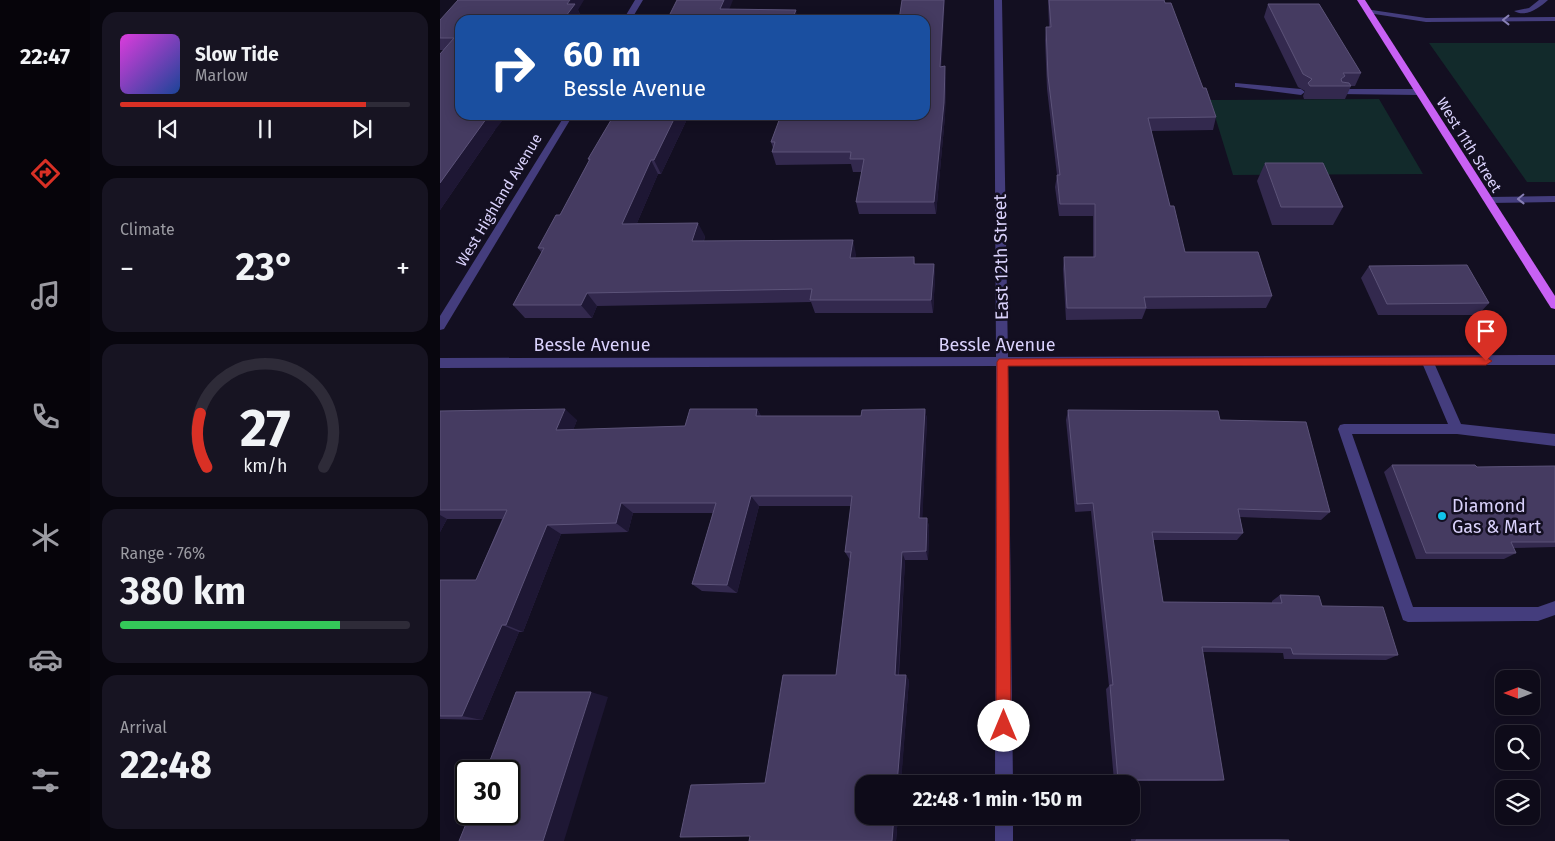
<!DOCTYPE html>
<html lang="en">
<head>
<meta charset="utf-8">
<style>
	:root { --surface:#0e0b19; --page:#171422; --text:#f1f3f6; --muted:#9b9ba2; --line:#2e2b38; --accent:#d93025 }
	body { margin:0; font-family:"Fira Sans",sans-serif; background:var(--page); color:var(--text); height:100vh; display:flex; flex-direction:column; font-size:19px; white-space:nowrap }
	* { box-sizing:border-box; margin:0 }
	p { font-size:16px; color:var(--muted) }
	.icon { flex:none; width:28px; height:28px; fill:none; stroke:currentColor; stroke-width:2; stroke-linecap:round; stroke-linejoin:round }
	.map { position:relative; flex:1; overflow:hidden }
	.drawer { display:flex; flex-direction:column; gap:12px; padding:12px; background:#08060e; width:350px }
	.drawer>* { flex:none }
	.hud { position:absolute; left:15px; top:15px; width:475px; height:105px; border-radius:15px; box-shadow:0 2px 12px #0003,0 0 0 1px var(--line); background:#1a4fa0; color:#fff; overflow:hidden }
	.needle { width:32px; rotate:270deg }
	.controls { position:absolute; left:1055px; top:670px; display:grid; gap:10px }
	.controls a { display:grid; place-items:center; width:45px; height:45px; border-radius:10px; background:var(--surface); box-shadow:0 2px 12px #0003,0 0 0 1px var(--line); font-size:25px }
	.speed { position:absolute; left:15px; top:760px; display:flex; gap:10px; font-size:25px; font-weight:700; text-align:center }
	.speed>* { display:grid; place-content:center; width:65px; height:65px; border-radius:50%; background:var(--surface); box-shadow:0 2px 12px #0003,0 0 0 1px var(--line); line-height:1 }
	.speed .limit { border:2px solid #111; border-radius:8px; background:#fff; color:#111 }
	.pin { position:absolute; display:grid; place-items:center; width:42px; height:42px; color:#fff; margin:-51px -21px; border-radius:50% 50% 50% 0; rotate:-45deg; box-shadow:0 0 5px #0007 }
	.pin .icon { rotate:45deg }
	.me { position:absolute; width:55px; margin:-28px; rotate:0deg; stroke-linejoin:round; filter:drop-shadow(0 0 4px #0008) }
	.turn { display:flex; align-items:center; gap:18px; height:105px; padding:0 25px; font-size:22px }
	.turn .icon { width:65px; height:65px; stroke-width:2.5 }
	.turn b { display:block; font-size:35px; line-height:42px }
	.big { font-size:38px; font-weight:700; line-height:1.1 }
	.drawer .widget { flex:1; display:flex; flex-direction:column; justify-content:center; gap:8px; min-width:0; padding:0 18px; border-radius:15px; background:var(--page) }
	.drawer .dial { align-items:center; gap:0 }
	.dial svg { height:130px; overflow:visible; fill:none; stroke:var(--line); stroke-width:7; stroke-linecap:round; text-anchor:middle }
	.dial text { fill:var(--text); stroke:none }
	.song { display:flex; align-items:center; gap:15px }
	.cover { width:60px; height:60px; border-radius:8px; background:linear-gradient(135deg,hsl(300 70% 55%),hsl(220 70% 35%)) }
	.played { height:5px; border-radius:2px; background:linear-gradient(90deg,var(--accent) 85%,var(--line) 85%) }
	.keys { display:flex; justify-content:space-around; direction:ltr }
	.heat { display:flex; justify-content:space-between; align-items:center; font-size:28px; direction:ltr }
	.charge { height:8px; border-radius:4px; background:linear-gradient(90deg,#34c759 76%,var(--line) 0) }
	.trip { position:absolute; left:415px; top:775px; width:285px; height:50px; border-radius:15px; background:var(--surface); box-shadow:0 2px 12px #0003,0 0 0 1px var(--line); font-weight:700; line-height:50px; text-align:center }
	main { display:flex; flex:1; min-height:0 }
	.menu { display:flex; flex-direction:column; width:90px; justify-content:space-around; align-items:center; background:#06040a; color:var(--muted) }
	.menu .icon { width:35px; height:35px }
	.menu .selected { color:var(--accent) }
	.menu b { font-size:22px; color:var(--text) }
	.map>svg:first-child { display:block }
	.green { fill:#122a2b }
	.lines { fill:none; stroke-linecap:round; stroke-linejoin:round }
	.minor { fill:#443d7d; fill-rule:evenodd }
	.major { fill:#c861f4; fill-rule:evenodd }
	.wall { fill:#33294e }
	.shaded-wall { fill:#1e1734 }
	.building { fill:#453b61; stroke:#5c5379 }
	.oneway { stroke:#8880b6 }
	.route { fill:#d93025; stroke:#8d1f18 }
	.poi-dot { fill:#10c4ea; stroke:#130f21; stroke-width:2 }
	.labels { text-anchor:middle; stroke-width:5; stroke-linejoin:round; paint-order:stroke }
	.far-street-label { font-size:15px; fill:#dad2fc; stroke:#130f21 }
	.street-label { font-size:18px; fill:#dad2fc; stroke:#130f21 }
	.poi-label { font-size:18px; fill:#dad2fc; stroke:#130f21; text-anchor:start }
</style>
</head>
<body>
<main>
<nav class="menu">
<b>22:47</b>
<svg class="icon selected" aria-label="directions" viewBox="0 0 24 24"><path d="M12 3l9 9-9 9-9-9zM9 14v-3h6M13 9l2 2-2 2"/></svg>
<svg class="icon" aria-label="music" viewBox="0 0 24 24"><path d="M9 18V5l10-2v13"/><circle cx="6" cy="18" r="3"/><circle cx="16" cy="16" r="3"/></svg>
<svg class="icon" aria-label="phone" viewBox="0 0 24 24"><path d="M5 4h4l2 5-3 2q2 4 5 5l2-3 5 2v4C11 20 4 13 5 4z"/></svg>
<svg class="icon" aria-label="climate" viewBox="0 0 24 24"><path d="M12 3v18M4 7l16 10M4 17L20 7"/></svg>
<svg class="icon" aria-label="car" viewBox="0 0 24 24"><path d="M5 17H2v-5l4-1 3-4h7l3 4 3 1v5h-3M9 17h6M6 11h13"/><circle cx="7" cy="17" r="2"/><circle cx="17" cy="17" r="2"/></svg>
<svg class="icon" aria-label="filters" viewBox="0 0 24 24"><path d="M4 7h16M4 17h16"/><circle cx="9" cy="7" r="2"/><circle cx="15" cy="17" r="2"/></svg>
</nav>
<section class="drawer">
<div class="widget">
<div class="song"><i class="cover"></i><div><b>Slow Tide</b><p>Marlow</p></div></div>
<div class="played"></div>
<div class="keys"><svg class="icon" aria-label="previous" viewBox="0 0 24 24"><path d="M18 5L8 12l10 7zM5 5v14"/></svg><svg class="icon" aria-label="pause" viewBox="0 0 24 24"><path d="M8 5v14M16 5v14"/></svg><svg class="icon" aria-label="next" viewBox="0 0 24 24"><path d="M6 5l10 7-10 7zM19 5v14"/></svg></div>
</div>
<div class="widget"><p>Climate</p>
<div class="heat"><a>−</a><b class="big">23°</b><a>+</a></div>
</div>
<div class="widget dial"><svg viewBox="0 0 100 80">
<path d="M14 69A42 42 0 1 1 86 69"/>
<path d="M14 69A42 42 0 0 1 10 36" stroke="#d93025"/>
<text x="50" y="56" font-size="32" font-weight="700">27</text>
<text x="50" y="72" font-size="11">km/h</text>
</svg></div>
<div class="widget"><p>Range · 76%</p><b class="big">380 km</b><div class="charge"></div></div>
<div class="widget"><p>Arrival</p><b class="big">22:48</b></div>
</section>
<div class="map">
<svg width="1115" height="841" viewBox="0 0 1115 841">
	<rect width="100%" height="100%" fill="#130f21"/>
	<path class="green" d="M 989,43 L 1115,43 L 1115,182 L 1087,182 Z
		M 939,99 L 983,174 L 793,175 L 770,100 Z"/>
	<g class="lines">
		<path class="minor" d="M 195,0 L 203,0 L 191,20 L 183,20 Z
			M 554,0 L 562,0 L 568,357 L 1115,355 L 1115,365 L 995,365 L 1021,424 L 1115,434 L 1115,446 L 1017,434 L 912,434 L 973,607 L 1098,607 L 1115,601 L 1115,615 L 1098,621 L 968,622 L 963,620 L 898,429 L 900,425 L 904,424 L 1008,424 L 983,365 L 568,366 L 573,784 L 555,784 L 556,366 L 0,368 L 0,358 L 556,357 Z
			M 1099,0 L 1108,0 C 1099,8 1086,18 1074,11 L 1089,8 Z
			M 925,9 L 986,18 L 1115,17 L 1115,21 L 986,22 L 928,13 L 924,11 Z
			M 795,83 L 861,89 L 865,92 L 861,95 L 798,87 L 795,87 Z
			M 901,89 L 979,89 L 983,92 L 979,95 L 898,94 L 897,92 Z
			M 125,115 L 133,115 L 4,329 L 0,330 L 0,316 Z
			M 1115,196 L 1115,202 L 1048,203 L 1043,200 L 1048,197 Z
			M 555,816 L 573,816 L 573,841 L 555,841 Z"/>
		<path class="major" d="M 917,0 L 925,0 L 1115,296 L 1115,309 L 1111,308 Z"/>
	</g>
	<path class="wall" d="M 608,0 L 724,0 L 776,117 L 773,130 L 711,131 L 730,206 L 745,252 L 832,296 L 826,308 L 706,309 L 702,319 L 626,320 L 623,269 L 624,257 L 653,257 L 653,216 L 619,216 L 615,187 L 617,175 L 607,89 L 605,40 L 606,27 L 609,27 Z
		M 828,4 L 921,73 L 915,86 L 911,86 L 905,99 L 864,99 L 863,96 L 865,91 L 858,87 L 824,17 Z
		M 138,10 L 141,16 L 138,20 L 20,20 L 55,130 L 0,210 L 0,54 L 4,50 L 0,50 L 0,20 Z
		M 501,67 L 506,79 L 505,116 L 496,214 L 419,214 L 416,202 L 422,172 L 413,172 L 411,164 L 336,165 L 332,152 L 333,148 L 331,142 L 485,115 Z
		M 249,115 L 221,174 L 218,174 L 197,223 L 265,236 L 264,241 L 416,254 L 415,258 L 474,257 L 475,264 L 494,264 L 495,277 L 493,313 L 375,313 L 371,302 L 157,306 L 152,318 L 85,318 L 73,305 L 102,253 L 98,248 L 120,215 L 149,161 L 148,159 Z
		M 825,163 L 903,207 L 893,225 L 832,225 L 817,181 Z
		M 929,266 L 1049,303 L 1038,315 L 938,315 L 921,278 Z
		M 317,409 L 321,416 L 421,416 L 485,409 L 487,420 L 482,518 L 487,518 L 489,527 L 488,560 L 465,560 L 459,675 L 469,680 L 456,841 L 309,841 L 325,783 L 396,675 L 410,560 L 405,552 L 411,506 L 319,506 L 297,593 L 262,591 L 252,584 L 273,513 L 193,513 L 188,532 L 121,534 L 83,632 L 79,632 L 42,720 L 0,719 L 0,580 L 36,580 L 62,519 L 7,519 L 0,532 L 0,411 L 137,420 L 133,430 L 245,426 Z
		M 628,410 L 780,420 L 890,512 L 881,520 L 800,517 L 803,533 L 797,540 L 713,540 L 723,602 L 832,603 L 832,601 L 840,595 L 882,606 L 958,655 L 946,660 L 844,659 L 843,653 L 762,652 L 784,780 L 776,781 L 674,781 L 666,689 L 669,686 L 651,511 L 635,512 L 626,420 Z
		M 952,465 L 1037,467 L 1115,466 L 1115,547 L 1073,548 L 1076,553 L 1064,559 L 976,559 L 944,472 Z
		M 691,839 L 838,839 L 849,840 L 849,841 L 691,841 Z"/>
	<path class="shaded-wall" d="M 130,0 L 144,0 L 138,10 L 141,16 L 138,20 L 123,20 L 127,4 Z
		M 284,0 L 293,0 L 285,20 L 280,9 Z
		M 504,0 L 505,0 L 501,79 L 500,67 Z
		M 356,10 L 358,20 L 352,20 Z
		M 505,66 L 506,79 L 505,116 L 496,214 L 494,202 Z
		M 49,115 L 67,115 L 55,130 L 0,210 L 0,183 Z
		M 236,115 L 249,115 L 221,174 L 214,160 Z
		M 211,160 L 218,174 L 191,237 L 182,224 Z
		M 258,223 L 265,236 L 259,255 L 252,241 Z
		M 413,240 L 416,254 L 413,271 L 410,258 Z
		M 494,264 L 495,277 L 493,313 L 491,300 Z
		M 147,293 L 157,306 L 152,318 L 141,305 Z
		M 125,409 L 137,420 L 129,441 L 116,430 Z
		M 317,409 L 324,421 L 316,416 Z
		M 485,409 L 487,420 L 482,527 L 479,518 Z
		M 311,496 L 319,506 L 297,593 L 287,585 Z
		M 181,503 L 193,513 L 188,532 L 176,523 Z
		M 0,515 L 7,519 L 0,532 Z
		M 487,518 L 489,527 L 488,560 L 486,551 Z
		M 107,525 L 121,534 L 83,632 L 66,625 Z
		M 462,552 L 465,560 L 458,680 L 455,675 Z
		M 62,625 L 79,632 L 42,720 L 22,716 Z
		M 466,675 L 469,680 L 461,784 L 457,784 Z
		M 151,692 L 168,697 L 124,841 L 103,841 Z
		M 454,816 L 458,816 L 456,841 L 452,841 Z"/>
	<path class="building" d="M 18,0 L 130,0 L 127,4 L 135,4 L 123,20 L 20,20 L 20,115 L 49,115 L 0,183 L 0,54 L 14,38 L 0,38 L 0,20 Z
		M 237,0 L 284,0 L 280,9 L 356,10 L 352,20 L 227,20 Z
		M 462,0 L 504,0 L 500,67 L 505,66 L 504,103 L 494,202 L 416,202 L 424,159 L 410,159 L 411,152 L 332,152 L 335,142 L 331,142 L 341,115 L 485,115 L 485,20 L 459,20 Z
		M 609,0 L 724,0 L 725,3 L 731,3 L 763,88 L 766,88 L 776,117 L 708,118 L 730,206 L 734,206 L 745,252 L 818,252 L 832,296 L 704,297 L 706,308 L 627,308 L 624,257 L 655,257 L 655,204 L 620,204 L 617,175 L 620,175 L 608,76 L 606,27 L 611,27 Z
		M 828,4 L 879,4 L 921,73 L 903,73 L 905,76 L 901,79 L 902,82 L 909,83 L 911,86 L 870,86 L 868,83 L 872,79 L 863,74 Z
		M 174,115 L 236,115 L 214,160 L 211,160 L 182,224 L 258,223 L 252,241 L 413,240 L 410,258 L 474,257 L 474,264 L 494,264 L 491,300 L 370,300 L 372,289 L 147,293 L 141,305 L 73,305 L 104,248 L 98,248 L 116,215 L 120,215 L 150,159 L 148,159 Z
		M 825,163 L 883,163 L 903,207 L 841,207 Z
		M 1027,265 L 1049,303 L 947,304 L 929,266 Z
		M 125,409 L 116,430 L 245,426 L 250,409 L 317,409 L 316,416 L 421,416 L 422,410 L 485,409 L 479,518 L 487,518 L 486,551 L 462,552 L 455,675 L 466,675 L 457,784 L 424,784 L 424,816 L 454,816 L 452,841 L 309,841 L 310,836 L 240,837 L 251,785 L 325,783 L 343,675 L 396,675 L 411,552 L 405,552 L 412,496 L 311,496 L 287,585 L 252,584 L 276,503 L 181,503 L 176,523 L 107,525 L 66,625 L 62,625 L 22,716 L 0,716 L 0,580 L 36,580 L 67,510 L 0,510 L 0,411 Z
		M 628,410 L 778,411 L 780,420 L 866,422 L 890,512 L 798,509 L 803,533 L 712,532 L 723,602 L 842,603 L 840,595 L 879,596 L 882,606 L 943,607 L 958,655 L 853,654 L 851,648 L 762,647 L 784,780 L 678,780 L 670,685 L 673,685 L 653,503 L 637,504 Z
		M 952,465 L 1035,465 L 1037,467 L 1115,466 L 1115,542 L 1071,542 L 1076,553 L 986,553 Z
		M 76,692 L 151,692 L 103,841 L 19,841 L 30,814 L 69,814 L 69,771 L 46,771 Z
		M 696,840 L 849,840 L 849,841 L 696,841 Z"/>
	<defs><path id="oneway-chevron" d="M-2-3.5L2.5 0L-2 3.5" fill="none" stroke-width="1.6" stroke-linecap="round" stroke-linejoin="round" transform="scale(1.25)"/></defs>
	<g class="oneway">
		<use href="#oneway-chevron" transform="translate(1066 20) rotate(180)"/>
		<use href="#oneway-chevron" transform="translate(1081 199) rotate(179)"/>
	</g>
	<path class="route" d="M 1046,357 L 1052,361 L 1046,365 L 568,366 L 571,726 L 569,732 L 564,734 L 558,732 L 556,726 L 557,362 L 559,359 Z"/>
	<circle class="poi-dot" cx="1002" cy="516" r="5"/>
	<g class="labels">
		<g class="far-street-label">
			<text transform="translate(1029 145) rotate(58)" y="5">West 11th Street</text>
			<text transform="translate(59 200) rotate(-59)" y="5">West Highland Avenue</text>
		</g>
		<g class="street-label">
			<text transform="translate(561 257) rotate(-91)" y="6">East 12th Street</text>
			<text x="152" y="351">Bessle Avenue</text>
			<text x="557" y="351">Bessle Avenue</text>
		</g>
		<g class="poi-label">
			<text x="1012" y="512">Diamond<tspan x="1012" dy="21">Gas &amp; Mart</tspan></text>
		</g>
	</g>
</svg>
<div class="controls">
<a><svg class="needle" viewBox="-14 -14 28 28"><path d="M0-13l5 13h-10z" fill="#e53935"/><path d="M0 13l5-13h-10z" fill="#9b9ba2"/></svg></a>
<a><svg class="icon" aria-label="search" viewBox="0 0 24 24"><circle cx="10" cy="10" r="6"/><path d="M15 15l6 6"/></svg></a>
<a><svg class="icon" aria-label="layers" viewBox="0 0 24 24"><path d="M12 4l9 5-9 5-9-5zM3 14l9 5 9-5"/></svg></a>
</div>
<div class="speed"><div class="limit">30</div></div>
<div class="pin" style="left:1046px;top:361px;background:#d93025"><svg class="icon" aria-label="arrive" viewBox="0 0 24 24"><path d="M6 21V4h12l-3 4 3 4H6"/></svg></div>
<svg class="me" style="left:564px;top:726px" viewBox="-20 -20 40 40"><circle r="19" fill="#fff"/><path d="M0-13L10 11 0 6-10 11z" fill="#d93025"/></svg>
<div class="trip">22:48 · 1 min · 150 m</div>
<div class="hud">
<div class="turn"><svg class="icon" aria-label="right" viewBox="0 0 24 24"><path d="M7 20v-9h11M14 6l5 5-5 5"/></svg><div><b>60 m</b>Bessle Avenue</div></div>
</div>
</div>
</main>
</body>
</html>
